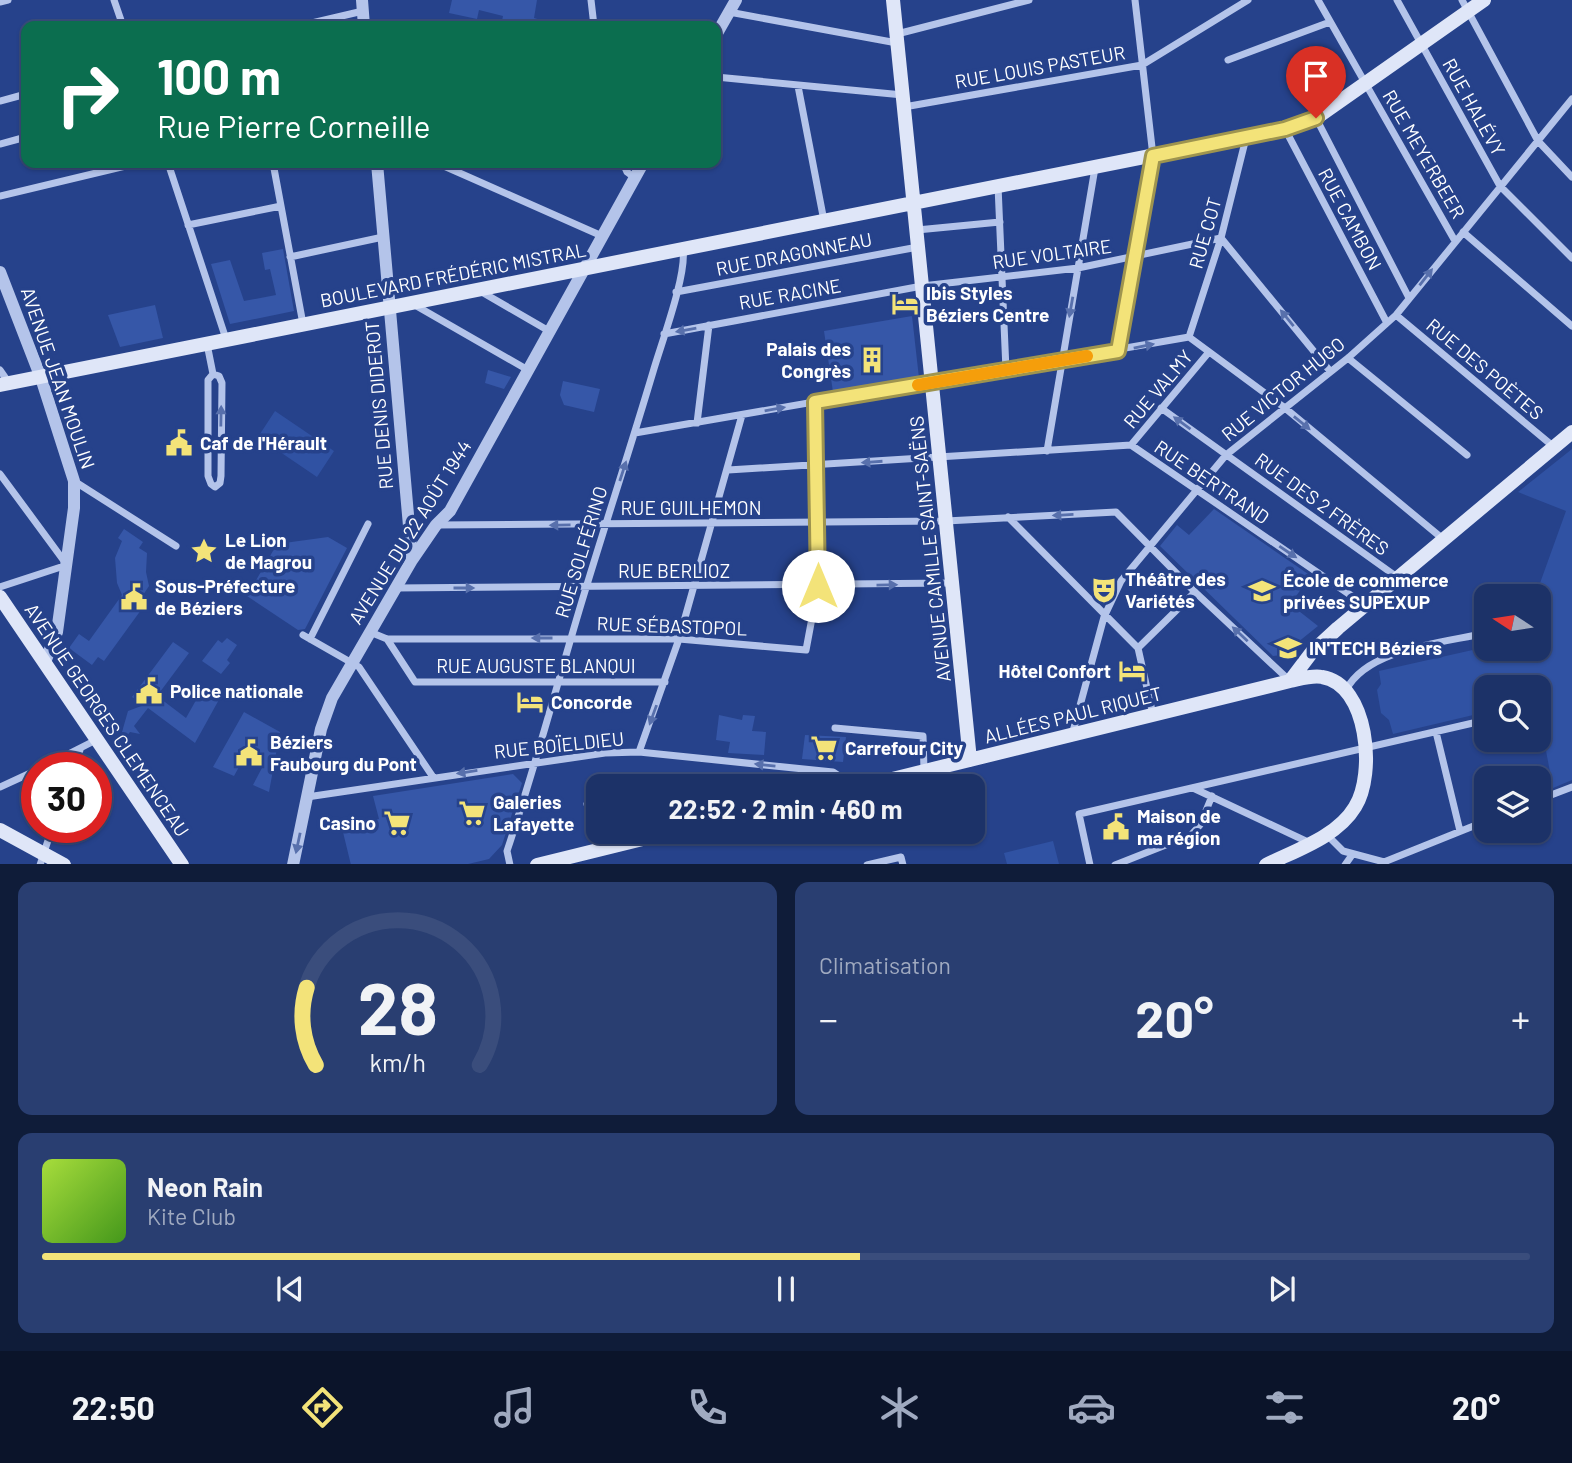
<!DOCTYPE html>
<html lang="fr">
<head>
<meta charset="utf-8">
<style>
	:root { --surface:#1c3268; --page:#293e71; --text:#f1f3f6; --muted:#a0aac0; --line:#3a4d7c; --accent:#f3e379 }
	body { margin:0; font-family:Barlow,sans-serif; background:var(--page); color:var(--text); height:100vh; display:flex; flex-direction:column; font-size:26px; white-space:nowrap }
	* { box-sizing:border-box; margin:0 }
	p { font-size:23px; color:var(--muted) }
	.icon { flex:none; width:38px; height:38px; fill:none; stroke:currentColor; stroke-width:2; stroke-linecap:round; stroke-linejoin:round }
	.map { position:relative; height:864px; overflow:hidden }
	.details { display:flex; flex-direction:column; gap:18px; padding:18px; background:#0f1c39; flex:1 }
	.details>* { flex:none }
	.hud { position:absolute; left:21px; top:21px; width:700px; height:147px; border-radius:14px; box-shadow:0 2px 5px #0004,0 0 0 2px var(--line); background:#0b6e4f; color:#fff; overflow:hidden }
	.needle { width:46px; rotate:282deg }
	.controls { position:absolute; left:1474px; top:584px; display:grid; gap:14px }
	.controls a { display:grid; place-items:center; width:77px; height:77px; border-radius:14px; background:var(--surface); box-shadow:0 2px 5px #0004,0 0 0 2px var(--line); font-size:35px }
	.speed { position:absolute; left:21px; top:752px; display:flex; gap:14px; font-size:35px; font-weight:700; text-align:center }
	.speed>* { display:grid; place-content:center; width:91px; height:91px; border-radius:50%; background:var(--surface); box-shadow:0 2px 5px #0004,0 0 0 2px var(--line); line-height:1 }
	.speed .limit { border:10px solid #d22; background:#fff; color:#111 }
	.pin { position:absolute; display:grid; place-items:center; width:60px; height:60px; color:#fff; margin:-72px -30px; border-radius:50% 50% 50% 0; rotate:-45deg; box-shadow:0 0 7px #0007 }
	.pin .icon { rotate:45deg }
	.me { position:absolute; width:77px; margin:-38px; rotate:0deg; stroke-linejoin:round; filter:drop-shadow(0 0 5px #0008) }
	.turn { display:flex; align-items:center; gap:24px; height:147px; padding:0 21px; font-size:32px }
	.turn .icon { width:91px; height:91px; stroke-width:2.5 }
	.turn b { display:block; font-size:49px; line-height:60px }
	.big { font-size:52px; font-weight:700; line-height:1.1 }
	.details .tile { flex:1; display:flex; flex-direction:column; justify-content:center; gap:10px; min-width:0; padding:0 24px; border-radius:14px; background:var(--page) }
	.details .dial { align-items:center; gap:0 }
	.dial svg { height:182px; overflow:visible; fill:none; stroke:var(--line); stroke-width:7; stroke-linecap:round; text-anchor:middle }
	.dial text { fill:var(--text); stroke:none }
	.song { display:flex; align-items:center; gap:21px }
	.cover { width:84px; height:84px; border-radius:10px; background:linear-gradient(135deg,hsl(80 70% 55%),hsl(100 70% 35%)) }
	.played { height:7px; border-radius:4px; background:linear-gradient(90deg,var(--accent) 55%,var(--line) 55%) }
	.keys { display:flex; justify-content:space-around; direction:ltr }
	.heat { display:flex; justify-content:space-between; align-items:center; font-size:38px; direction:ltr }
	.details .tiles { flex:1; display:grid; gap:18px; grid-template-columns:1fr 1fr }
	.tile:last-child { grid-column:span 2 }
	.trip { position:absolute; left:586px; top:774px; width:399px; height:70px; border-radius:14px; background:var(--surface); box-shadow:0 2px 5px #0004,0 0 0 2px var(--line); font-weight:700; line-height:70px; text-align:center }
	.menu { display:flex; height:112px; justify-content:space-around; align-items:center; background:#0b142a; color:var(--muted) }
	.menu .icon { width:49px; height:49px }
	.menu .selected { color:var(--accent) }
	.menu b { font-size:32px; color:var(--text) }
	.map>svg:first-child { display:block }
	.green { fill:#3052a3 }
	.building { fill:#3657a8 }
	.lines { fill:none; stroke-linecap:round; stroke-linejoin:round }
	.minor { stroke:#b4c4ea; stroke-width:7 }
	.tertiary { stroke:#b4c4ea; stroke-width:12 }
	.secondary { stroke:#dfe6f8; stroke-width:14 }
	.oneway { fill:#5870ac }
	.route-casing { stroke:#9e944f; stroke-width:18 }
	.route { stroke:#f3e379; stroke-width:12 }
	.slow { stroke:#f59e0b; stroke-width:12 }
	.labels { text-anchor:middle; stroke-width:7; stroke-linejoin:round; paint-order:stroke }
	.street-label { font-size:19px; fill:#fff; stroke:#26428b }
	.poi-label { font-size:19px; font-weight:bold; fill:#fff; stroke:#26428b; text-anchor:start }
</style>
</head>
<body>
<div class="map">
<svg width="1572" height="865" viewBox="0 0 1572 865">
	<rect width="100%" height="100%" fill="#26428b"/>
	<path class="green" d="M 275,411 L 334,451 L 317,477 L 258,437 Z
		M 1572,449 L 1572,780 L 1553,788 L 1538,708 L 1538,688 L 1486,688 L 1486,712 L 1393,734 L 1389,720 L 1381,713 L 1377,690 L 1381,684 L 1379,671 L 1486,647 L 1486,649 L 1538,649 L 1538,597 L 1535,597 L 1566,511 L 1518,492 Z
		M 1053,841 L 1059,864 L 1007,864 L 1004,853 Z"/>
	<path class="building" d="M 452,0 L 537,0 L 534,18 L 552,23 L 552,26 L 501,26 L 503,16 L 479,10 L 477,19 L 449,13 Z
		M 283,249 L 294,311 L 230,324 L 211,264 L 230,260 L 244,301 L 276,295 L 270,269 L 265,270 L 262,253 Z
		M 155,305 L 163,338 L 120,347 L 108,315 Z
		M 912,316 L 919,378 L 833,392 L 824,331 Z
		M 488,370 L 511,377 L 504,389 L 485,383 Z
		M 563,381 L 600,389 L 594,412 L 564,405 L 560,395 Z
		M 1214,509 L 1311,576 L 1290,604 L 1318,626 L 1282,655 L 1273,656 L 1160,546 L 1177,525 L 1189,535 Z
		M 124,529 L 143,542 L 139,548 L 147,553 L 146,572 L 149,586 L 143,595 L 149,599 L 104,661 L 98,657 L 92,665 L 69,648 L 79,634 L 89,641 L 122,595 L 117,583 L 115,558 L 122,541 L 118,538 Z
		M 328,537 L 347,548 L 305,629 L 298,630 L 247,596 L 277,544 Z
		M 227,638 L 237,645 L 227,660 L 230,663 L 221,674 L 202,661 L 218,640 L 222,643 Z
		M 173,642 L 189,653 L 157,696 L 186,718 L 204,686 L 221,696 L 195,743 L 148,708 L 134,726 L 140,734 L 130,732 L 118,746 L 128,711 L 144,705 L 132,697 Z
		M 244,712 L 280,732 L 269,792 L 253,785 L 263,766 L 245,756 L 234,776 L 213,767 Z
		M 719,715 L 742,720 L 743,715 L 755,716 L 752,731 L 766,732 L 764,755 L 728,753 L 730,742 L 716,740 Z
		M 805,735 L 846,737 L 843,762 L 802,759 Z
		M 513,774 L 522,783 L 518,795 L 502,845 L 489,859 L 464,865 L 351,865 L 342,828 L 379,819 L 373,796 Z"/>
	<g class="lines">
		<path class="minor" d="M 114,0 L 123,26
			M 591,0 L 594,26
			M 1318,0 L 1455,241
			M 1397,0 L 1500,186 L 1572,258
			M 1462,0 L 1538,141 L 1572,177
			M 0,2 L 8,0
			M 729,12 L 897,43
			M 299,26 L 363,11
			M 897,34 L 1029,0
			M 1228,60 L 1330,22
			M 716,77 L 903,95
			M 798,86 L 824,221
			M 0,101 L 26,94
			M 904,107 L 1142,65 L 1248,0
			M 1316,118 L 1409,298
			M 1285,129 L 1387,323
			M 0,144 L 26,137
			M 168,163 L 226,339
			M 273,163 L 303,324
			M 437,163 L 602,236
			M 623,163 L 627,172 L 635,178
			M 998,186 L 1006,370
			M 0,196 L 138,163
			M 188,225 L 281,206
			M 917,230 L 1000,222
			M 1463,232 L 1572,326
			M 290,257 L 383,237
			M 480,291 L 549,331
			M 676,292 L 918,247
			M 413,304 L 528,370
			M 1396,315 L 1554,447
			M 664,334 L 922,286 L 1078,268 L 1221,238 L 1330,371
			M 1189,337 L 1285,408 L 1443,539
			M 1189,337 L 1221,238 L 1246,138
			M 207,344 L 213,374 L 208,380 L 208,476 L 211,484 L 215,487 L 220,483 L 221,476 L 222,383 L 219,376 L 213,374
			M 1118,351 L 1153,156 L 1135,0
			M 1348,358 L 1467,455
			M 0,370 L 9,383
			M 1161,408 L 1397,577
			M 697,423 L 709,325
			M 635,433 L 1189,337
			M 1131,445 L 1209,352
			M 1047,451 L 1095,168
			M 728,470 L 1131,445 L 1365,605
			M 0,474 L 67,565 L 0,587
			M 74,481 L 176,546
			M 1008,517 L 1138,648 L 1153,715
			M 436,525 L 946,521 L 1116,512 L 1195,592 L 1289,680
			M 396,588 L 953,583
			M 370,632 L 387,639 L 679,639 L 806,650 L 818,586 L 815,403
			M 303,635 L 359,667 L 433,777
			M 310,639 L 368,524
			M 387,639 L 415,682 L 665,682
			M 1138,648 L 1195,592
			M 1346,690 C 1368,648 1443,643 1486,633
			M 835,728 L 923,736 L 924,770
			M 1436,732 L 1460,831
			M 1072,735 L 1104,617 L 1121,581 L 1226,455 L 1348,358 L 1396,315 L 1572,99
			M 639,752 L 679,639 L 742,415
			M 41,768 L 96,740
			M 73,768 L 80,750
			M 0,787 L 37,770
			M 1193,788 L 1310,843
			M 307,797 L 605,753 L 639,752 L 833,772 L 854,786
			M 1538,800 L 1572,787
			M 1327,835 L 1343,851 L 1384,862 L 1486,821
			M 598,850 L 587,804 L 598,803
			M 40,865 L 52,828
			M 510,865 L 507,851 C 535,768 557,684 582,601 C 605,525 630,449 653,372 C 661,344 687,275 683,249
			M 867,865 L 901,857 L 903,865
			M 1090,865 L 1079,814 L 1486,720
			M 1115,865 L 1191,835 L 1200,825 L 1212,796
			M 1345,865 L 1352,855"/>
		<path class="tertiary" d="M 362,0 L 364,26
			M 716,35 L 736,0
			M 377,163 L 412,560
			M 0,272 L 41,378 L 74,481 L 74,508 L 57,632 L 45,662
			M 293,865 L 321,729 L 332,698 L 412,560 L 436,525 L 450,511 L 643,163"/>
		<path class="secondary" d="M 893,0 L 970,760
			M 0,385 L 1285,129 L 1316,118 L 1484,0
			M 0,597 L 182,865
			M 1290,681 L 1312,652 L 1338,628 L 1572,432
			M 864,786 L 1290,681 C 1300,679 1312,675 1322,677 C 1368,684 1376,774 1355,807 C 1337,837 1296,850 1266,865
			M 0,830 L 64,865
			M 537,865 L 675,831"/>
	</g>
	<defs><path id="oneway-solid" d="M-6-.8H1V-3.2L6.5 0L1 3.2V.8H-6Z" transform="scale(1.75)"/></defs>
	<g class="oneway">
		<use href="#oneway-solid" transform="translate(1426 277) rotate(-52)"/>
		<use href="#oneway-solid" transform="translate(1071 307) rotate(100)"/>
		<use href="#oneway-solid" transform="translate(1287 318) rotate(-129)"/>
		<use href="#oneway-solid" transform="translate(686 330) rotate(170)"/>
		<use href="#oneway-solid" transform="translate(1144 346) rotate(-11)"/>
		<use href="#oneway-solid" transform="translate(775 409) rotate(-10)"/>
		<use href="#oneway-solid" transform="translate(221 416) rotate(-89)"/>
		<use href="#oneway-solid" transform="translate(1182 423) rotate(-144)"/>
		<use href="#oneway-solid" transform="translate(1302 423) rotate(39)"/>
		<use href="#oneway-solid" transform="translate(872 462) rotate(176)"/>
		<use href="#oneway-solid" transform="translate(623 471) rotate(-72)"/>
		<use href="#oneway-solid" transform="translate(1063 515) rotate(177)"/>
		<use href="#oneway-solid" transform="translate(560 525) rotate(179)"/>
		<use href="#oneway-solid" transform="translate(1288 552) rotate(34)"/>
		<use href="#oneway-solid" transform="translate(887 585) rotate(-1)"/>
		<use href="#oneway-solid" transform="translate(464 588)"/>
		<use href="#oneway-solid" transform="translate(1240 634) rotate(-137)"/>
		<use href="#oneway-solid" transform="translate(542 638) rotate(180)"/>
		<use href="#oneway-solid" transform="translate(653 715) rotate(110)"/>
		<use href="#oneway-solid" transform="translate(765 765) rotate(-174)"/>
		<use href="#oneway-solid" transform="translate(467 772) rotate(171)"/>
		<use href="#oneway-solid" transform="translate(298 843) rotate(102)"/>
	</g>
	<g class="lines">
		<g class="route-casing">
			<path id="route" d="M 818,586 L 815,402 L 1118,351 L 1153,156 L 1285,129 L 1316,118"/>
		</g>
		<use href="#route" class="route"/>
		<path class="slow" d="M 918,385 L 1087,356"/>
	</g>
	<defs>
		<g id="hotel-bare" transform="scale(2.1)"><path d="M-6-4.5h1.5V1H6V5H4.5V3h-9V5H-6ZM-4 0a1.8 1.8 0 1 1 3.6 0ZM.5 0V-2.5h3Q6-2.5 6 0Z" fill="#f3e379" stroke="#26428b" stroke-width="2.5" paint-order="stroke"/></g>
		<g id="building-bare" transform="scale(2.1)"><path d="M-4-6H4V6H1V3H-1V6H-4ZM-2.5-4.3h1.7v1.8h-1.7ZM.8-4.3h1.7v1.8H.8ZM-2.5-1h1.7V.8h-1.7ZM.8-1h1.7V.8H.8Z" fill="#f3e379" stroke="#26428b" stroke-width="2.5" paint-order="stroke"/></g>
		<g id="civic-bare" transform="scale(2.1)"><path d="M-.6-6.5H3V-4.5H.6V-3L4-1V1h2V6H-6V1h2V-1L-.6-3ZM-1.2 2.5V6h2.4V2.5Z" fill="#f3e379" stroke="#26428b" stroke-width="2.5" paint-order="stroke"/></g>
		<g id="sight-bare" transform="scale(2.1)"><path d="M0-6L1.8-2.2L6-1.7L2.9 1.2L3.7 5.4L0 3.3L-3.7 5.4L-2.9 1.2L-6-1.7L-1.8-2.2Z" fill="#f3e379" stroke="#26428b" stroke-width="2.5" paint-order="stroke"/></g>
		<g id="theatre-bare" transform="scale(2.1)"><path d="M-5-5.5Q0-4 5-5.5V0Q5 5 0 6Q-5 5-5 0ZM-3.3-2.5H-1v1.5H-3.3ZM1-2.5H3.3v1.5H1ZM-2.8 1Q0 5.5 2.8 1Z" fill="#f3e379" stroke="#26428b" stroke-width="2.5" paint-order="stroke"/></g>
		<g id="university-bare" transform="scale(2.1)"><path d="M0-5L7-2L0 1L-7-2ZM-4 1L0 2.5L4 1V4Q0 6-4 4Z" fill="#f3e379" stroke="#26428b" stroke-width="2.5" paint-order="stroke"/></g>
		<g id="supermarket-bare" transform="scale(2.1)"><path d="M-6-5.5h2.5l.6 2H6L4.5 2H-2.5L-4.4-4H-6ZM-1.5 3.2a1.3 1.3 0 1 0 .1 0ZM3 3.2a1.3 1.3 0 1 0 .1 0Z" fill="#f3e379" stroke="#26428b" stroke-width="2.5" paint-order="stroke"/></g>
	</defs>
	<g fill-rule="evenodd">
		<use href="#hotel-bare" x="905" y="304"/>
		<use href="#building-bare" x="872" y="360"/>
		<use href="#civic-bare" x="179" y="443"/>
		<use href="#sight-bare" x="204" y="551"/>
		<use href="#theatre-bare" x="1104" y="590"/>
		<use href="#university-bare" x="1262" y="591"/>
		<use href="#civic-bare" x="134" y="597"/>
		<use href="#university-bare" x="1288" y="648"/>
		<use href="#hotel-bare" x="1132" y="671"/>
		<use href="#civic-bare" x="149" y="691"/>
		<use href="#hotel-bare" x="530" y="702"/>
		<use href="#supermarket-bare" x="824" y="748"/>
		<use href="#civic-bare" x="249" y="753"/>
		<use href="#supermarket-bare" x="472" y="813"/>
		<use href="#supermarket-bare" x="397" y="823"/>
		<use href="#civic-bare" x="1116" y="827"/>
	</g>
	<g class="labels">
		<g class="street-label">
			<text transform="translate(1040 67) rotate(-10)" y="7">RUE LOUIS PASTEUR</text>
			<text transform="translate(1474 107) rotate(61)" y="7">RUE HALÉVY</text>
			<text transform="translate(1424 154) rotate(60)" y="7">RUE MEYERBEER</text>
			<text transform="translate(1350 219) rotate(62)" y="7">RUE CAMBON</text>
			<text transform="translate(1205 233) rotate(-74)" y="7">RUE COT</text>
			<text transform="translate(794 254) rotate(-11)" y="7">RUE DRAGONNEAU</text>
			<text transform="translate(1052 254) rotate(-8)" y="7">RUE VOLTAIRE</text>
			<text transform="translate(453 275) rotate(-11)" y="7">BOULEVARD FRÉDÉRIC MISTRAL</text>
			<text transform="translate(790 294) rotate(-10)" y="7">RUE RACINE</text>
			<text transform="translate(1485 369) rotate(40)" y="7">RUE DES POÈTES</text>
			<text transform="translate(58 378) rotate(71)" y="7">AVENUE JEAN MOULIN</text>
			<text transform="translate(1158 389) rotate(-50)" y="7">RUE VALMY</text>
			<text transform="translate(1283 389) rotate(-39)" y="7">RUE VICTOR HUGO</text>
			<text transform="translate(379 405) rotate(-95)" y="7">RUE DENIS DIDEROT</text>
			<text transform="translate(1212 482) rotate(34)" y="7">RUE BERTRAND</text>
			<text transform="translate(1322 504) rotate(36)" y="7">RUE DES 2 FRÈRES</text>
			<text x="691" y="515">RUE GUILHEMON</text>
			<text transform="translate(410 532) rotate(-58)" y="7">AVENUE DU 22 AOÛT 1944</text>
			<text transform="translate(930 549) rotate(-96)" y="7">AVENUE CAMILLE SAINT-SAËNS</text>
			<text transform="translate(581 552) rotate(-73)" y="7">RUE SOLFÉRINO</text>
			<text x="674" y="578">RUE BERLIOZ</text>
			<text transform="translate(672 626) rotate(2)" y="7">RUE SÉBASTOPOL</text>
			<text x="536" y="673">RUE AUGUSTE BLANQUI</text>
			<text transform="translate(1073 715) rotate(-14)" y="7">ALLÉES PAUL RIQUET</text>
			<text transform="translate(107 720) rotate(56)" y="7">AVENUE GEORGES CLEMENCEAU</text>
			<text transform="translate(559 745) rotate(-6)" y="7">RUE BOÏELDIEU</text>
		</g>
		<g class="poi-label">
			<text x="926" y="300">Ibis Styles<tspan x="926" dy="22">Béziers Centre</tspan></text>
			<text x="851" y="356" text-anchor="end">Palais des<tspan x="851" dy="22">Congrès</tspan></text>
			<text x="200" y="450">Caf de l'Hérault</text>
			<text x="225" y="547">Le Lion<tspan x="225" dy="22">de Magrou</tspan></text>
			<text x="1125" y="586">Théâtre des<tspan x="1125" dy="22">Variétés</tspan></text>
			<text x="1283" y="587">École de commerce<tspan x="1283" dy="22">privées SUPEXUP</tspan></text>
			<text x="155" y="593">Sous-Préfecture<tspan x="155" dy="22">de Béziers</tspan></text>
			<text x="1309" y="655">IN'TECH Béziers</text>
			<text x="1111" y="678" text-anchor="end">Hôtel Confort</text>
			<text x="170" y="698">Police nationale</text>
			<text x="551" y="709">Concorde</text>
			<text x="270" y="749">Béziers<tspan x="270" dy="22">Faubourg du Pont</tspan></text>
			<text x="845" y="755">Carrefour City</text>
			<text x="493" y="809">Galeries<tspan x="493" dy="22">Lafayette</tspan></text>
			<text x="1137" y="823">Maison de<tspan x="1137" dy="22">ma région</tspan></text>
			<text x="376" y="830" text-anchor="end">Casino</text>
		</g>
	</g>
</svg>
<div class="controls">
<a><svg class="needle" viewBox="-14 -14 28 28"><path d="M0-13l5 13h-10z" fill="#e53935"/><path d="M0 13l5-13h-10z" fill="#a0aac0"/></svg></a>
<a><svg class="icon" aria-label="search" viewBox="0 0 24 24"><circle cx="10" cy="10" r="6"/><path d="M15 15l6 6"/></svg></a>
<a><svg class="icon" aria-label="layers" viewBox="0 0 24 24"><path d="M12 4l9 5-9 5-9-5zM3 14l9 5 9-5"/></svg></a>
</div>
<div class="speed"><div class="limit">30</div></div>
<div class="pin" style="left:1316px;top:118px;background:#d93025"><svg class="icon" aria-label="arrive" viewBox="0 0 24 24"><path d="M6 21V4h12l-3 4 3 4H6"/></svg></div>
<svg class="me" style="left:818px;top:586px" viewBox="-20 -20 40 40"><circle r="19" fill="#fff"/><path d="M0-13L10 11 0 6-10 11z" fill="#f3e379"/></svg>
<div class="trip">22:52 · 2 min · 460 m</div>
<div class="hud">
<div class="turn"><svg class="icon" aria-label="right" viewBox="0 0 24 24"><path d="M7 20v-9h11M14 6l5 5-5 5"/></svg><div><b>100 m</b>Rue Pierre Corneille</div></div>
</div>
</div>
<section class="details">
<div class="tiles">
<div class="tile dial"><svg viewBox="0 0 100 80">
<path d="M14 69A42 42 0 1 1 86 69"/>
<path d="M14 69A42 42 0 0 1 10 35" stroke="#f3e379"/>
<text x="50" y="56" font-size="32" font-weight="700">28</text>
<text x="50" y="72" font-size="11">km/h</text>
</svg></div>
<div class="tile"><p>Climatisation</p>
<div class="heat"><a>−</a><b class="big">20°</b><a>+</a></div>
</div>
<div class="tile">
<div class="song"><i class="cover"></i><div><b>Neon Rain</b><p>Kite Club</p></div></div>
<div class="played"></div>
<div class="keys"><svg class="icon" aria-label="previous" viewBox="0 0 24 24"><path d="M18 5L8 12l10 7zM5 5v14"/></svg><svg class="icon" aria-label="pause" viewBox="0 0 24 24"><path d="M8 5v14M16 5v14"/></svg><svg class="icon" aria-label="next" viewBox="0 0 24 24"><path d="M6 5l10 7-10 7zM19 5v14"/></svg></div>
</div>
</div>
</section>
<nav class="menu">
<b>22:50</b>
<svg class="icon selected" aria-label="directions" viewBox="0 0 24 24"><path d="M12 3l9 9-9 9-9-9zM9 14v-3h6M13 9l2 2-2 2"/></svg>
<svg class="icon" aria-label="music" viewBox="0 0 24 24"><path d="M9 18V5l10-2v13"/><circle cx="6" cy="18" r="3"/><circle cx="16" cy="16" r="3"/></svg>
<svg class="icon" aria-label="phone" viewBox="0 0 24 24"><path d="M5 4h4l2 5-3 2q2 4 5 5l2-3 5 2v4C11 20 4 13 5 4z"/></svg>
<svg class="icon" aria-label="climate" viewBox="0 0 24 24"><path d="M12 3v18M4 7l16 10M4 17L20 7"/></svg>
<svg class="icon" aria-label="car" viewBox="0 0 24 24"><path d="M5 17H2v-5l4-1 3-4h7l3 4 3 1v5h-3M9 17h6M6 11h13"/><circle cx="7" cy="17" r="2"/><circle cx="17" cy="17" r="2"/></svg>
<svg class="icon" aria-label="filters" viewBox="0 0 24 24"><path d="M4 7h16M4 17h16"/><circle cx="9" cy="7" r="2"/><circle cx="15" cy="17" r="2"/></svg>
<b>20°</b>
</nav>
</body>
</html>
